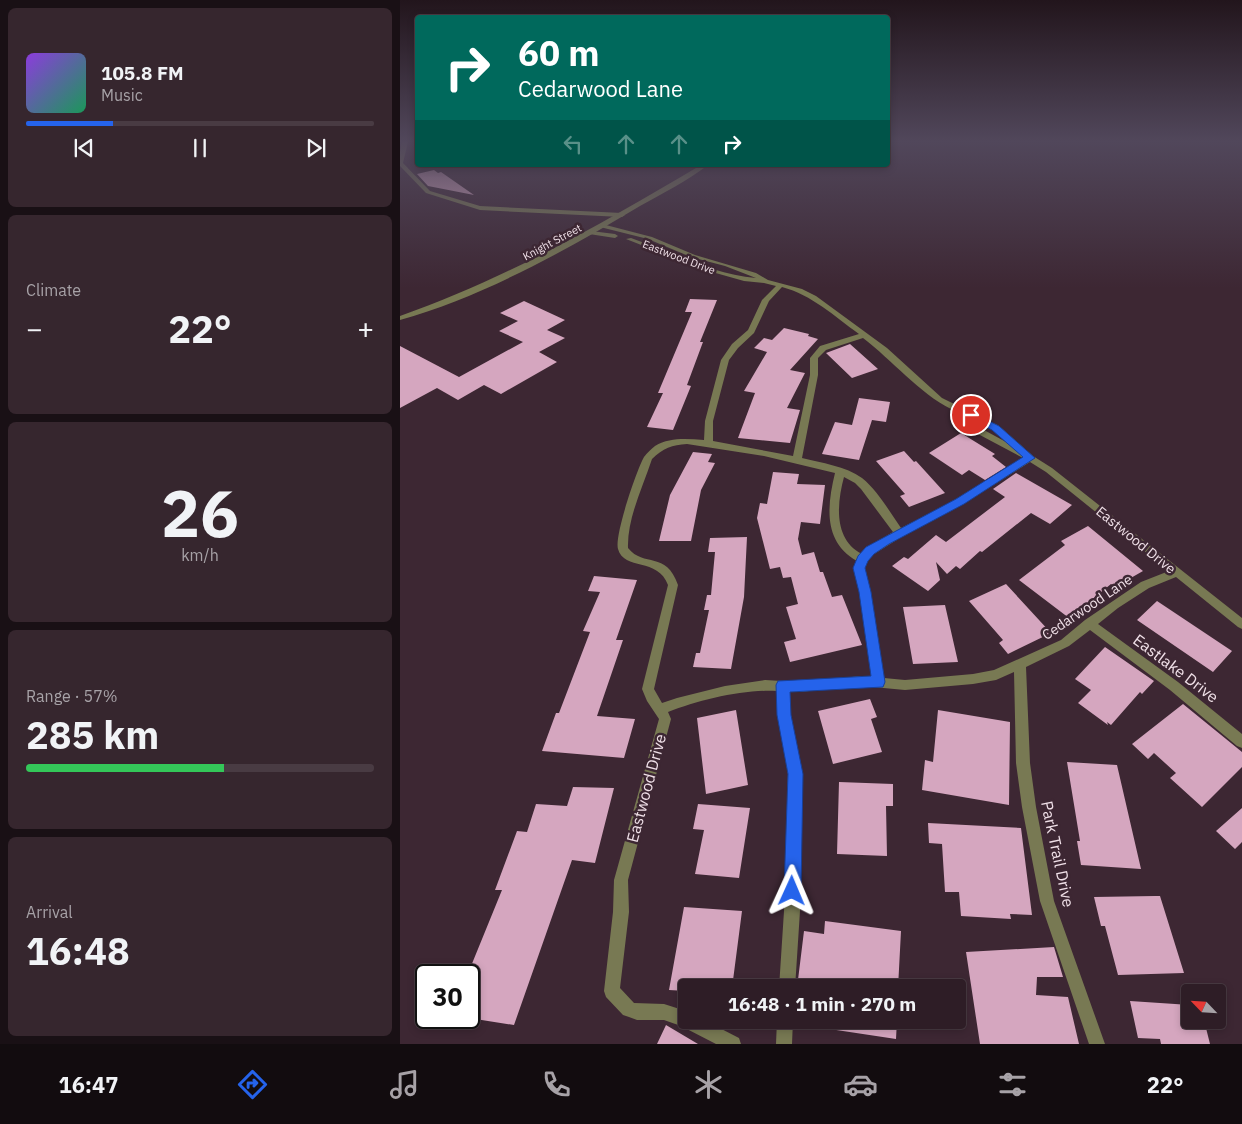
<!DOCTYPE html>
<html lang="en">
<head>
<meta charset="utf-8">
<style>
	:root { --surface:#2e1d26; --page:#36262e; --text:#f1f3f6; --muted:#a7a2a7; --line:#493b43; --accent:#2563eb }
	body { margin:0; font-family:"IBM Plex Sans",sans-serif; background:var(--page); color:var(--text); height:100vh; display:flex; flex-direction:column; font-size:19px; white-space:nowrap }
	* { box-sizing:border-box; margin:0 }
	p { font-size:16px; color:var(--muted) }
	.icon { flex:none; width:28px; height:28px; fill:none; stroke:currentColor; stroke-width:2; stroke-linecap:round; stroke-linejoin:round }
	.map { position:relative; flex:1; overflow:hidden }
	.drawer { display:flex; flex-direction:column; gap:8px; padding:8px; background:#191015; width:400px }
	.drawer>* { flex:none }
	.banner { position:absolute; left:15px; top:15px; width:475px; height:152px; border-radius:5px; box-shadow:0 2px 8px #0003,0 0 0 1px var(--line); background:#00695c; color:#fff; overflow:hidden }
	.needle { width:32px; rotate:295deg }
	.controls { position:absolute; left:781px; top:984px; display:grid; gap:10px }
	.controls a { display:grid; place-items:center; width:45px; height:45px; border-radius:5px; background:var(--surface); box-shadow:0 2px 8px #0003,0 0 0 1px var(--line); font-size:25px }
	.speed { position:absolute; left:15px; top:964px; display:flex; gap:10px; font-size:25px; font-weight:700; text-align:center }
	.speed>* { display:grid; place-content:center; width:65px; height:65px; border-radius:50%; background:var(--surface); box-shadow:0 2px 8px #0003,0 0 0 1px var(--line); line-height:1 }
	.speed .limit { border:2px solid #111; border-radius:8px; background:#fff; color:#111 }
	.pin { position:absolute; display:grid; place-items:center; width:42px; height:42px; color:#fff; margin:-21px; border:2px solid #fff; border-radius:50%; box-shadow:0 1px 5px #0007 }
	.me { position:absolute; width:55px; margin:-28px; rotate:1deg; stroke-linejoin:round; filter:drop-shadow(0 0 4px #0008) }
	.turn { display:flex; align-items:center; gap:18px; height:105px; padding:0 20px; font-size:22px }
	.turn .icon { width:65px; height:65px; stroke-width:2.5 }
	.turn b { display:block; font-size:35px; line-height:42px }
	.lanes { display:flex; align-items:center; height:48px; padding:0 20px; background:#0003; justify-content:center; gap:25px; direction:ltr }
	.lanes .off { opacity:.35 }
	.big { font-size:38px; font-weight:700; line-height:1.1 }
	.drawer .card { flex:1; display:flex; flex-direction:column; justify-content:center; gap:8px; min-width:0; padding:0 18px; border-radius:8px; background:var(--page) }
	.drawer .dial { align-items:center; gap:0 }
	.dial b { font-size:65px; line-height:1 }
	.song { display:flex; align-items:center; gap:15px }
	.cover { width:60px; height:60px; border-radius:8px; background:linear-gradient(135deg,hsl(270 70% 55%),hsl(150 70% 35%)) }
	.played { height:5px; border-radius:2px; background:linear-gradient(90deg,var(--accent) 25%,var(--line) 25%) }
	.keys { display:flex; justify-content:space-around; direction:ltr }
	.heat { display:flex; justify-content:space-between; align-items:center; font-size:28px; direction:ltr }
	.charge { height:8px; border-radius:4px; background:linear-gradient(90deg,#34c759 57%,var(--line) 0) }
	.trip { position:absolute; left:278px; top:979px; width:288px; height:50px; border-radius:5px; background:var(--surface); box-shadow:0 2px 8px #0003,0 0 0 1px var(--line); font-weight:700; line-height:50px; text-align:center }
	.tab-bar { display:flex; height:80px; justify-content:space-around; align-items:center; background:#120c0f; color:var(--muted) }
	.tab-bar .icon { width:35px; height:35px }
	.tab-bar .current { color:var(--accent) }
	.tab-bar b { font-size:22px; color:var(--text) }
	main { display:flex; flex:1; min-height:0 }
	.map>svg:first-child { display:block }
	.building { fill:#d5a6bf }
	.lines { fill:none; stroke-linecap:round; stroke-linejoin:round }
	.minor { fill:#787953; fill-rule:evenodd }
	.tertiary { fill:#787953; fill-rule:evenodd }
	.route { fill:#2563eb; stroke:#184099 }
	.labels { text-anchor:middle; stroke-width:5; stroke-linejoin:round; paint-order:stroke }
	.far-street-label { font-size:11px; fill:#f0e0e8; stroke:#3d2733 }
	.street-label { font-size:14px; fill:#f0e0e8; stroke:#3d2733 }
	.near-street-label { font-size:16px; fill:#f0e0e8; stroke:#3d2733 }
</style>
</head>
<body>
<main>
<section class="drawer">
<div class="card">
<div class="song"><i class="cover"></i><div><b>105.8 FM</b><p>Music</p></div></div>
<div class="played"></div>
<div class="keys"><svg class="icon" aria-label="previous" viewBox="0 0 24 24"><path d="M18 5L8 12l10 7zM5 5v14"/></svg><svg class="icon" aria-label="pause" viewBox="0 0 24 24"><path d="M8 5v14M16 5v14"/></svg><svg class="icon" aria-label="next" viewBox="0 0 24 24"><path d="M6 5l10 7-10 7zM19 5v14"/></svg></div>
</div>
<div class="card"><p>Climate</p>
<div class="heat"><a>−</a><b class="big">22°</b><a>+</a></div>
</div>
<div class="card dial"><b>26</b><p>km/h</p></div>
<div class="card"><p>Range · 57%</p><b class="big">285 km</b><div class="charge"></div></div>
<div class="card"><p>Arrival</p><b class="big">16:48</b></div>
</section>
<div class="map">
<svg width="842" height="1044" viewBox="0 0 842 1044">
	<rect width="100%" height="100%" fill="#3d2733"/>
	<path class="building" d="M 34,170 L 38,173 L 41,172 L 74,195 L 28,186 L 17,174 Z
		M 290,299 L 317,300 L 300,342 L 303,342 L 287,385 L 291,386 L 273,430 L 247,427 L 263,393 L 258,393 L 292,312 L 285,312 Z
		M 124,301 L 165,320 L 147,330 L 165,338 L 139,352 L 157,362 L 101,394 L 84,385 L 58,400 L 37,388 L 0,408 L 0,346 L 59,377 L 123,342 L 99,331 L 118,321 L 100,313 Z
		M 384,328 L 409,334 L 408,336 L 418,339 L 390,370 L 405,373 L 387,408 L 400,410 L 390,443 L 338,438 L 355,393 L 344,391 L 367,352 L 354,348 L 364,338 L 372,340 Z
		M 450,344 L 478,369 L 452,378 L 426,353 Z
		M 459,398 L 490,402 L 486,422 L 472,420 L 459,460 L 422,454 L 435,422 L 452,425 Z
		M 561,433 L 595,454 L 592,456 L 606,467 L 585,480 L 569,470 L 562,475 L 529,453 Z
		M 504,451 L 514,462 L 516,461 L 545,493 L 509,507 L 500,496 L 505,494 L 476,461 Z
		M 293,452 L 312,454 L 308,462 L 315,463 L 301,490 L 291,541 L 259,541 L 270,495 Z
		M 373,472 L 399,474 L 397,484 L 425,485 L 420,524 L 401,522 L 398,539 L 402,555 L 414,552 L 420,572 L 423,572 L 432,597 L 442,595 L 462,645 L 390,662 L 384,642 L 396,639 L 386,607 L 398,604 L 391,577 L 383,578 L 380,567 L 370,569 L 357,518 L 360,503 L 367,504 Z
		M 616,473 L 672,505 L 650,524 L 631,513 L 582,552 L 580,551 L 560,569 L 556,566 L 547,574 L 536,562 L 540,580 L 528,591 L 492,566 L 504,557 L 508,559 L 536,535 L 546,542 L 605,497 L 593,489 Z
		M 688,526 L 743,571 L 715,587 L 711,584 L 669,618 L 619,580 L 665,545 L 661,541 Z
		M 347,537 L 344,597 L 331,669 L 293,667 L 296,653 L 300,653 L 309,610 L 304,610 L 307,595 L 311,595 L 315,552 L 308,552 L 310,538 Z
		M 194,576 L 237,580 L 216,640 L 223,640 L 197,716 L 235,719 L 224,758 L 142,751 L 156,713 L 159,713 L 190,632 L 183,631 L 200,592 L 188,591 Z
		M 606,584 L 651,633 L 608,654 L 599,643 L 603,640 L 569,601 Z
		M 757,601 L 832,651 L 813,672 L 737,620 Z
		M 545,605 L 558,662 L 513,664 L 503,607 Z
		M 705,647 L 754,681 L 742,694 L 740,692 L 711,725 L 707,722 L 708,725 L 678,703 L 691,690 L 675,679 Z
		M 470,699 L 477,717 L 471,719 L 482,752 L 433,764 L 418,711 Z
		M 783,704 L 842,752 L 842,767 L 802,807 L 770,778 L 776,773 L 754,753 L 748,759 L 732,744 Z
		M 336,710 L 348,785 L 306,794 L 297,718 Z
		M 538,710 L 610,722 L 609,805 L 522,790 L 525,760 L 533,762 Z
		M 667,762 L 717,765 L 741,869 L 681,865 L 677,841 L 680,841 Z
		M 439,782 L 493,784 L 493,806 L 486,806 L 487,856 L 437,854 Z
		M 173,787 L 214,788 L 195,863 L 172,860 L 114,1025 L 69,1018 L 69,971 L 102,890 L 95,890 L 117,831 L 127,832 L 136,804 L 167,806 Z
		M 298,804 L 350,808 L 339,878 L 295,874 L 304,830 L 293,829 Z
		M 842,808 L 842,842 L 835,849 L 816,831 Z
		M 528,823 L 621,828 L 632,915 L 610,914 L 611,919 L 561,916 L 559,892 L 545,892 L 542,844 L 529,843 Z
		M 755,896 L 760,896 L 784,973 L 718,975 L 705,926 L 701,926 L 694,897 Z
		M 284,907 L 342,911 L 332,988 L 286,988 L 286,991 L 269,990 Z
		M 425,921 L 501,931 L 498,988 L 397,988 L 404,931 L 424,934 Z
		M 654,947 L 663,977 L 637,977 L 636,995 L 668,997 L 679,1044 L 580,1044 L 566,952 Z
		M 730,1001 L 790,1005 L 790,1020 L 804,1020 L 810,1044 L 761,1044 L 760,1039 L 738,1038 Z
		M 424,1020 L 497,1020 L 496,1039 L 423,1028 Z
		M 266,1025 L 298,1044 L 257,1044 Z"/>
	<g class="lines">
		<path class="minor" d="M 2,142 L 8,142 L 3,163 L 30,191 L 80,206 L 222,213 L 225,215 L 222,217 L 80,210 L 26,193 L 0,166 L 0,152 Z
			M 202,224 L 252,237 L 295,255 L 356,273 L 368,280 L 402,289 L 416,296 L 487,348 L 542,398 L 599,426 L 633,456 L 652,468 L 842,618 L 842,629 L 838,627 L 776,577 L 749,588 L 718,608 L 698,624 L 778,682 L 842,734 L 842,748 L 837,746 L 770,690 L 690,630 L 669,646 L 626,667 L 630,763 L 636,807 L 654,901 L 705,1044 L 689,1044 L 640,901 L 622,807 L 616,763 L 614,672 L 596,680 L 573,684 L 505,690 L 462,686 L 399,692 L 389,692 L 390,715 L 402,774 L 400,911 L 395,988 L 379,988 L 384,911 L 388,774 L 378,715 L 377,691 C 344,689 299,700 268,712 L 271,719 L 228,880 L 229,912 L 220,988 L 234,1003 L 264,1004 L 286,1011 L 286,1020 L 304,1020 L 339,1038 L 341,1044 L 316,1044 L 281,1026 L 264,1020 L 237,1020 L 229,1017 L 223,1015 L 206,997 L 204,991 L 213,912 L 214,880 L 259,719 L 247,701 L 242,689 L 268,585 C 258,557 224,571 218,549 C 214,536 237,469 244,457 C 247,453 251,449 255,446 C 270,437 287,439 304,440 L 305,421 L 321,360 L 332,344 L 348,330 L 362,300 L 376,286 L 364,283 L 344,281 L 305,270 L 226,239 L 231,238 C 272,253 313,274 356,278 L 325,266 L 291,257 L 248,239 L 200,227 L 199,226 ZM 382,287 C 412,295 434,316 459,334 L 420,346 L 410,358 L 410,375 L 393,456 L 313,441 L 313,421 L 329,360 L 338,348 L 354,333 L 369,301 ZM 463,338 C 492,360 519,393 551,409 L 550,411 L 551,413 L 578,434 L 623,458 L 557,500 L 501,528 C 489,511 478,491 462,478 C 446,466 421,463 402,458 L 418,375 L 418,358 L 426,350 ZM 568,418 L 593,430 L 606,442 L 584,430 ZM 287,444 L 364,456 L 435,473 C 427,506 423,542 457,561 L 454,568 L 460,592 L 472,677 L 462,676 L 399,682 L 365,680 L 325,686 L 277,698 L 262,703 L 254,689 L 278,585 C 266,550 244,568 228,548 C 227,518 243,487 252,459 C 263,448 272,445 287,444 ZM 630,462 L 646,472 L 769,571 L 741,582 L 685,620 L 661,640 L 594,670 L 573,674 L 505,680 L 484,678 L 470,592 L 464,568 L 467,561 L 474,554 L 503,536 L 563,504 ZM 444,477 L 455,483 L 461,489 L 493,532 L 466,548 L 462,554 C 433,539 437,503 444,477 Z
			M 191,231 L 215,234 L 218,236 L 215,238 L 189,234 L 189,232 Z
			M 377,1020 L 393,1020 L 392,1044 L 376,1044 Z"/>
		<path class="tertiary" d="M 301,165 L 308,165 C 289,180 261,194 240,206 C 167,250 82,297 0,320 L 0,316 C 108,278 203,223 301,165 Z"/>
	</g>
	<linearGradient id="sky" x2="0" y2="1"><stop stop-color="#22151c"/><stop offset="0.49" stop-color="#51475b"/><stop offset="1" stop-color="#51475b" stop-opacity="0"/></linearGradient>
	<rect width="842" height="288" fill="url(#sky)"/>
	<path class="route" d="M 571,412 L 599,426 L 635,458 L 564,504 L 489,544 L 474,554 L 468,561 L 465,568 L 471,592 L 485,682 L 483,687 L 390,692 L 391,715 L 403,774 L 401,891 L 398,897 L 392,900 L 386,897 L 384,891 L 388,774 L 377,715 L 376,685 L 378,681 L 471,676 L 459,592 L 453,568 L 458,556 L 466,547 L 556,499 L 623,457 L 592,430 L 567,417 L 566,415 Z"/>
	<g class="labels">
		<g class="far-street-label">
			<text transform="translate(152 242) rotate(-28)" y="4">Knight Street</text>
			<text transform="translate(279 257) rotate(21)" y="4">Eastwood Drive</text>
		</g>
		<g class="street-label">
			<text transform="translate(736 540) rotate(39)" y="5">Eastwood Drive</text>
			<text transform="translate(687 607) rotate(-34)" y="5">Cedarwood Lane</text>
		</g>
		<g class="near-street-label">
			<text transform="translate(776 668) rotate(37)" y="6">Eastlake Drive</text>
			<text transform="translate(246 788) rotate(-75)" y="6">Eastwood Drive</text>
			<text transform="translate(658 854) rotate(78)" y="6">Park Trail Drive</text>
		</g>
	</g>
</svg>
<div class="controls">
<a><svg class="needle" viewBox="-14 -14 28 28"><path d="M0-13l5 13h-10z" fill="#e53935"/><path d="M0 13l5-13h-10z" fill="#a7a2a7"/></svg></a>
</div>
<div class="speed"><div class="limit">30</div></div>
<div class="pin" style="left:571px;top:415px;background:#d93025"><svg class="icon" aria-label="arrive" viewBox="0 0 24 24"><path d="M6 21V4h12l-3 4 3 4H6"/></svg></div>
<svg class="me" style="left:392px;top:891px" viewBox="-20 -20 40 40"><path d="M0-17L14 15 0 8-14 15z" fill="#2563eb" stroke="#fff" stroke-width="4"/></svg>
<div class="trip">16:48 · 1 min · 270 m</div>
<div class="banner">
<div class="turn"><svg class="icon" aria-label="right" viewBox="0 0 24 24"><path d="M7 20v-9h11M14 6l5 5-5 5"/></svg><div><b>60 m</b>Cedarwood Lane</div></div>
<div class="lanes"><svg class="icon off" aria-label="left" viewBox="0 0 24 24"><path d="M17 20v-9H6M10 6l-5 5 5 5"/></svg><svg class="icon off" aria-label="ahead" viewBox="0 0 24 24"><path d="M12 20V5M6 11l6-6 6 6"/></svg><svg class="icon off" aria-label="ahead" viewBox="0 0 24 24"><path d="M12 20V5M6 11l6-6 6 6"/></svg><svg class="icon" aria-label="right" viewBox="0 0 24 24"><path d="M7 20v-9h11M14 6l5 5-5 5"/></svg></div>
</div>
</div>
</main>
<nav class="tab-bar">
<b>16:47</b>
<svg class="icon current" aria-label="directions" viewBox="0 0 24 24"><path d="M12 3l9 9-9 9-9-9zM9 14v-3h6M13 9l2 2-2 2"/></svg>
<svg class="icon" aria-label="music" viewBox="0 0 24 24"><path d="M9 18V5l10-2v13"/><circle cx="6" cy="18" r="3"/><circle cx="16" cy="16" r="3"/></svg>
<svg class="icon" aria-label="phone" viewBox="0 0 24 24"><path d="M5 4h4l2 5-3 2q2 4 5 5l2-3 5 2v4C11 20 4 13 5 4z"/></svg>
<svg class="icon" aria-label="climate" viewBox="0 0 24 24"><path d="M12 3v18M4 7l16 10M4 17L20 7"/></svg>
<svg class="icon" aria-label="car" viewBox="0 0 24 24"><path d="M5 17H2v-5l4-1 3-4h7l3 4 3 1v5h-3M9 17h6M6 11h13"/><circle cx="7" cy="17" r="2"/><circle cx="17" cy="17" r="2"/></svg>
<svg class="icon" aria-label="filters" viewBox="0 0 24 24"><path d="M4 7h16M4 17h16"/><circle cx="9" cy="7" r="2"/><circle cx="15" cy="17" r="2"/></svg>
<b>22°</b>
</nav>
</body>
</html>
